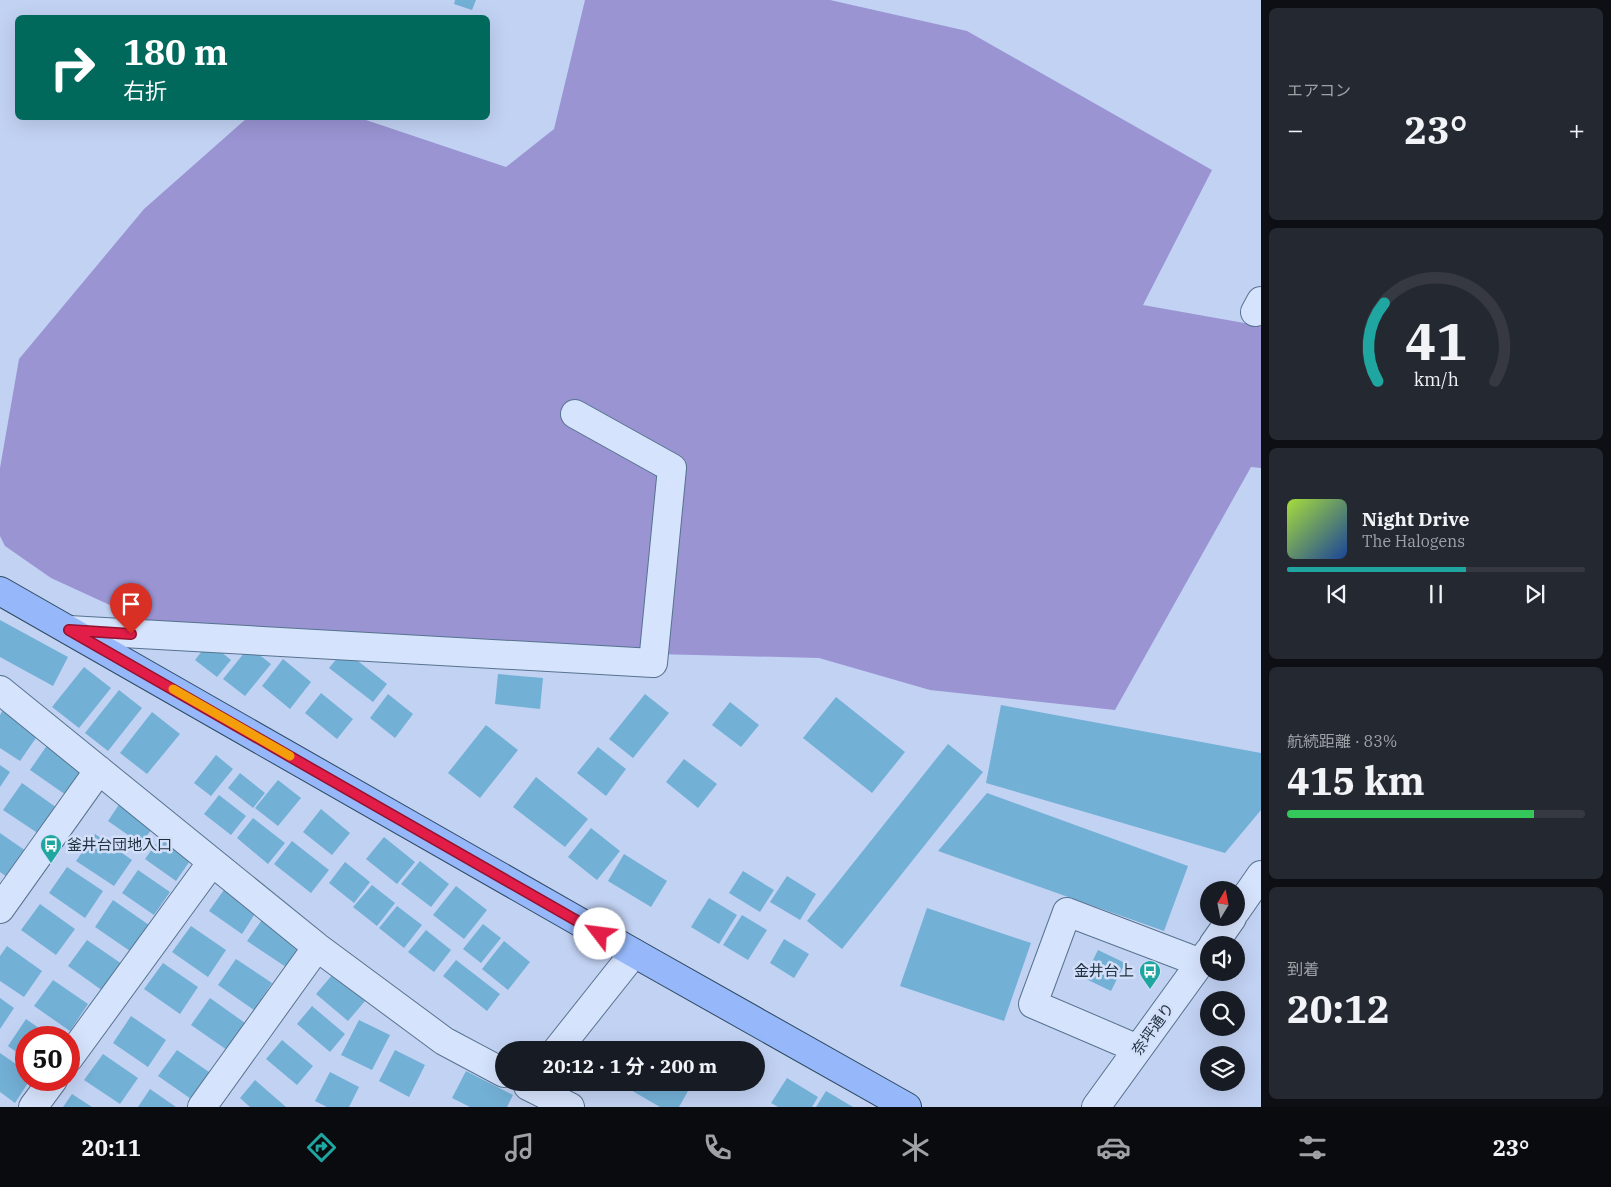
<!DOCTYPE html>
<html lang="ja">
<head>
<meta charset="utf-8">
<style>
	:root { --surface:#171b24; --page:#242831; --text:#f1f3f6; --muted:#9ea1a6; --line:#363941; --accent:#1fa6a1 }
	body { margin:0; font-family:"IBM Plex Serif","Noto Sans JP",serif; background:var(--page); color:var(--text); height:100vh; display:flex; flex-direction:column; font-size:19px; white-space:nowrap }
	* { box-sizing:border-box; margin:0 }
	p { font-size:16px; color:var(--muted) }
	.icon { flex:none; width:28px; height:28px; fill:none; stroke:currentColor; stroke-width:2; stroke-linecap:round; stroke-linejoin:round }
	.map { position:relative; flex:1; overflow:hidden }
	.sheet { display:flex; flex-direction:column; gap:8px; padding:8px; background:#0d0f14; width:350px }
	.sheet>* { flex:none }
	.top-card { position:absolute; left:15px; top:15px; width:475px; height:105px; border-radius:8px; box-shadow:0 5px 20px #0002; background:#00695c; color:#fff; overflow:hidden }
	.needle { width:32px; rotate:10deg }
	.buttons { position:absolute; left:1200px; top:881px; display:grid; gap:10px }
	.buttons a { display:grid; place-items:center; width:45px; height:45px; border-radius:50%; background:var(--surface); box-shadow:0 5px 20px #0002; font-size:25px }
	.speed { position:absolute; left:15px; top:1026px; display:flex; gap:10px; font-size:25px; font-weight:700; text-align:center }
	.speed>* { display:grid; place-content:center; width:65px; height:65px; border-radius:50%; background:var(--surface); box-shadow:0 5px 20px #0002; line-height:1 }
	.speed .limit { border:8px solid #d22; background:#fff; color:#111 }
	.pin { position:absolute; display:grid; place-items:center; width:42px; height:42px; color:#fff; margin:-51px -21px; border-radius:50% 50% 50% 0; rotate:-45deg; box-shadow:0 0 5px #0007 }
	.pin .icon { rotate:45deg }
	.me { position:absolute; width:55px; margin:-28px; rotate:300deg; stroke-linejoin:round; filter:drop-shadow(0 0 4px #0008) }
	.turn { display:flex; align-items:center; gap:18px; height:105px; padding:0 25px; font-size:22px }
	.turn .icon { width:65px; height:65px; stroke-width:2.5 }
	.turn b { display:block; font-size:35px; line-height:42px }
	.big { font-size:38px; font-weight:700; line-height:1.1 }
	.sheet .tile { flex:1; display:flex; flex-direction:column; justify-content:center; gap:8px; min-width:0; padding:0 18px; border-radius:8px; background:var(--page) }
	.sheet .dial { align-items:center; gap:0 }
	.dial svg { height:130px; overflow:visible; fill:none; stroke:var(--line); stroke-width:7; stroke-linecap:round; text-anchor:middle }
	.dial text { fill:var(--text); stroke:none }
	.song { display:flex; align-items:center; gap:15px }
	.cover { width:60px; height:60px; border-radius:8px; background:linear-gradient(135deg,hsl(80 70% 55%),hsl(220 70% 35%)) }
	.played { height:5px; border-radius:2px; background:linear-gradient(90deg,var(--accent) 60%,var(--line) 60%) }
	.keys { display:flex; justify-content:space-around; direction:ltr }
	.heat { display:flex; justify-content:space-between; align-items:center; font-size:28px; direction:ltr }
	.charge { height:8px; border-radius:4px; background:linear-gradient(90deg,#34c759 83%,var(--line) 0) }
	.trip { position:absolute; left:495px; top:1041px; width:270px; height:50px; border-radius:25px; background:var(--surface); box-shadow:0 5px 20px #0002; font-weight:700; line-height:50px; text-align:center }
	.menu { display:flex; height:80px; justify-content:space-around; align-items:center; background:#090b0e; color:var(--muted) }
	.menu .icon { width:35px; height:35px }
	.menu .on { color:var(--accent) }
	.menu b { font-size:22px; color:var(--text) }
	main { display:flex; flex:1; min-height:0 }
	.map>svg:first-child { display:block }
	.green { fill:#9a94d3 }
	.building { fill:#73b0d6 }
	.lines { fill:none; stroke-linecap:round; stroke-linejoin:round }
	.minor-casing { stroke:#56738f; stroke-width:30 }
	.major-casing { stroke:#2b475d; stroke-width:30 }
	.minor { stroke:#d6e3fc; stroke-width:28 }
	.major { stroke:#96b8fa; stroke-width:28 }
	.route-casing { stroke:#92132f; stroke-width:12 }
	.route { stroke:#e11d48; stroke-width:9 }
	.slow { stroke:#f59e0b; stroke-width:9 }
	.labels { text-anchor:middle; stroke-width:5; stroke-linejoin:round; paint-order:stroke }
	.poi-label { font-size:15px; fill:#1c2f3d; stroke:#d3dff9; text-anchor:start }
	.street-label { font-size:15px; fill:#1c2f3d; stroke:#d3dff9 }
</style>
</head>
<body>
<main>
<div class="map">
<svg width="1261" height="1107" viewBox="0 0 1261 1107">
	<rect width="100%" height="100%" fill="#c2d2f3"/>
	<path class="green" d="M 585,0 L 830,0 L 967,31 L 1212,170 L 1143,305 L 1261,326 L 1261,468 L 1251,467 L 1115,710 L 930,690 L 819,658 L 454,649 L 162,629 L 51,578 L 5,546 L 0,536 L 0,468 L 19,359 L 144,209 L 247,118 L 360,118 L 506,167 L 554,129 Z"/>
	<path class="building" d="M 455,0 L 476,0 L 472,10 L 454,4 Z
		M 0,620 L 68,657 L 53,686 L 0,657 Z
		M 209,642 L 231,660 L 217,677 L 195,660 Z
		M 249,647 L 271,664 L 245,696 L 223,679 Z
		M 344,650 L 387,684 L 373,702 L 329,668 Z
		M 283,659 L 311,682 L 290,709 L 262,686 Z
		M 84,667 L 111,688 L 79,728 L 52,707 Z
		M 498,674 L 543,678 L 540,709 L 495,704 Z
		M 119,690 L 142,708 L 108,751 L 85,733 Z
		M 321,693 L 353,719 L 337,739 L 305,713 Z
		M 388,694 L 413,714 L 395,738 L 370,718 Z
		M 645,694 L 669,713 L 633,758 L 609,739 Z
		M 836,697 L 905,752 L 872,793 L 803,738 Z
		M 730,702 L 759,725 L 741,747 L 712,725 Z
		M 1001,705 L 1261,753 L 1261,810 L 1225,853 L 986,783 Z
		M 3,710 L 38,735 L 20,761 L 0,748 L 0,715 Z
		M 152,712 L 180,734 L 147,774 L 120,753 Z
		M 486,725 L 518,750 L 480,798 L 448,773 Z
		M 48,744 L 84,768 L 66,795 L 30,770 Z
		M 948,744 L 983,772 L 842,949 L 807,921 Z
		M 598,747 L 626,769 L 606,796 L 577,773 Z
		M 216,755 L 233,769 L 211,796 L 194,783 Z
		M 684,759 L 717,784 L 698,808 L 666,782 Z
		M 0,765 L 10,772 L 0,787 Z
		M 240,773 L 265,793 L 253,808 L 228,788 Z
		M 536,777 L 588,819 L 565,847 L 513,807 Z
		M 278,780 L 301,798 L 278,826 L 255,808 Z
		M 22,783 L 57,808 L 39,834 L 3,810 Z
		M 987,793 L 1188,866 L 1164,931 L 938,851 Z
		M 219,795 L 246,816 L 231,835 L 204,814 Z
		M 122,800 L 156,823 L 141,844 L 108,821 Z
		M 321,809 L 350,833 L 332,855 L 303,832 Z
		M 253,818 L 285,843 L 268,864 L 237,838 Z
		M 591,828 L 620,851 L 597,880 L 568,857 Z
		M 0,833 L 26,851 L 7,877 L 0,872 Z
		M 95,834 L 132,860 L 114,886 L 76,861 Z
		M 161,837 L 192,858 L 176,881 L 145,859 Z
		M 384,837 L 415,862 L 397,884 L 366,859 Z
		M 292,841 L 329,870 L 311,893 L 274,864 Z
		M 624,854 L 667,881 L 651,907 L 608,881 Z
		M 420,861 L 449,884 L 431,907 L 401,884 Z
		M 345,862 L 370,882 L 354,903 L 329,883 Z
		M 67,867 L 103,891 L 85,918 L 49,893 Z
		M 138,870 L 170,892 L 154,915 L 122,893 Z
		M 743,871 L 774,890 L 760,912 L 729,893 Z
		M 787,876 L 816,894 L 800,920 L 770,902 Z
		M 372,885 L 395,903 L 377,926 L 353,907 Z
		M 456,886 L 487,910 L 464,939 L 433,915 Z
		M 226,887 L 258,909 L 242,934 L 209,911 Z
		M 709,898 L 737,915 L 719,944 L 691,927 Z
		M 113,900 L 149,925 L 130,951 L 95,927 Z
		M 40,904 L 75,929 L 56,955 L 21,930 Z
		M 397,906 L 422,925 L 404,948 L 379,928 Z
		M 927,908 L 1031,943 L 1004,1021 L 900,986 Z
		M 742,915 L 767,930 L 748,960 L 723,945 Z
		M 264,917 L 302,944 L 286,967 L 247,941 Z
		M 483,924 L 501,938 L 481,963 L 463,949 Z
		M 191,926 L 226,950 L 208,977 L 172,952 Z
		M 426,930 L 451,950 L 434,972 L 408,952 Z
		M 784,939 L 809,954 L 794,978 L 770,963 Z
		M 87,940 L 122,964 L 103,991 L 68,966 Z
		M 504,941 L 530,962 L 508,990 L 482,969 Z
		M 7,946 L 42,971 L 24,997 L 0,981 L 0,956 Z
		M 1098,950 L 1125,963 L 1111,991 L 1084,978 Z
		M 236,959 L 272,983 L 254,1010 L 218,985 Z
		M 456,960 L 500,994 L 487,1011 L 443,976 Z
		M 163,963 L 198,987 L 180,1014 L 144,989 Z
		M 333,974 L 365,1001 L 348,1021 L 316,994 Z
		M 53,980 L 88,1004 L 70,1031 L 34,1006 Z
		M 0,998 L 14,1008 L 0,1029 Z
		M 210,998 L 245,1023 L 227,1050 L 191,1025 Z
		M 312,1006 L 345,1034 L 330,1052 L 297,1024 Z
		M 131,1016 L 166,1040 L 148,1067 L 113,1043 Z
		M 26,1019 L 53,1038 L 26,1038 L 26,1059 L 8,1046 Z
		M 359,1020 L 390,1035 L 372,1070 L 341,1055 Z
		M 282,1040 L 313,1066 L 297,1085 L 266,1059 Z
		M 177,1050 L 212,1074 L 194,1101 L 158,1076 Z
		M 395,1050 L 425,1065 L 409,1097 L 379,1081 Z
		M 0,1053 L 26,1071 L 26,1080 L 30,1080 L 15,1103 L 0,1092 Z
		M 103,1054 L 138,1078 L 120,1104 L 84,1080 Z
		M 466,1071 L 513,1095 L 507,1107 L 470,1107 L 452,1098 Z
		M 330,1072 L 359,1087 L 349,1107 L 327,1107 L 315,1101 Z
		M 787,1078 L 818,1097 L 812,1107 L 778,1107 L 771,1103 Z
		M 255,1080 L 286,1107 L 250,1107 L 240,1098 Z
		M 617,1082 L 693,1082 L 679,1107 L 660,1107 Z
		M 150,1089 L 176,1107 L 138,1107 Z
		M 826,1091 L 853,1107 L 816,1107 Z
		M 72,1094 L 92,1107 L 63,1107 Z"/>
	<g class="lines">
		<g class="minor-casing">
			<path id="minor" d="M 1255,312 L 1261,301
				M 69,630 L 653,663 L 672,468 L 575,414
				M 0,690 L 317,947 L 444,1041 L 504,1073
				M 0,909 L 99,770
				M 1236,911 L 1261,875
				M 1213,945 L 1232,918
				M 1138,1049 L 1033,1004 L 1067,912 L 1201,963
				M 557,1050 L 634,953
				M 69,1058 L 212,862
				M 531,1082 L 528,1086 L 570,1107
				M 33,1107 L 53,1080
				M 202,1107 L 317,947
				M 1096,1107 L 1209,951"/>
		</g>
		<g class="major-casing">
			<path id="major" d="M 0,591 L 634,953 L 907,1107"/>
		</g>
		<use href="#minor" class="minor"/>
		<use href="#major" class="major"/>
	</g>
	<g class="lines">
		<g class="route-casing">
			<path id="route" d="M 131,634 L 69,630 L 600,934"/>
		</g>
		<use href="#route" class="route"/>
		<path class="slow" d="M 173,689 L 290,756"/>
	</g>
	<defs>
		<g id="bus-pin" transform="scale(1.125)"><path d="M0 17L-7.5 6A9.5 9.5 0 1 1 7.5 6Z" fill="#1fa6a1" stroke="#d3dff9"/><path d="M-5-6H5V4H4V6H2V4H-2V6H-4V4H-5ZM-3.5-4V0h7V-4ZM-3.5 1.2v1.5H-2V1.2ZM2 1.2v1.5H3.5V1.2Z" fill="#fff"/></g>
	</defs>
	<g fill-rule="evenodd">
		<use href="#bus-pin" x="51" y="845"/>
		<use href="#bus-pin" x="1150" y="971"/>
	</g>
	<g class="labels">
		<g class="poi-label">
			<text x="67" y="850">釜井台団地入口</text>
			<text x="1134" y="976" text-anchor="end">金井台上</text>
		</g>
		<g class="street-label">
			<text transform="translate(1153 1029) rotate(-54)" y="5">奈坪通り</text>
		</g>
	</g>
</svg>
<div class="buttons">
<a><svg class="needle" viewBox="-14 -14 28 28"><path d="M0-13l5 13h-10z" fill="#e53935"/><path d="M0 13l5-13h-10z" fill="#9ea1a6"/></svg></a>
<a><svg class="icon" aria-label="sound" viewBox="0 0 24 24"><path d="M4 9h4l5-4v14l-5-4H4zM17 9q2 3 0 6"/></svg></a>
<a><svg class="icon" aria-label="search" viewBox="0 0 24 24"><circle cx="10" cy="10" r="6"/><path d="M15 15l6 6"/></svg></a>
<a><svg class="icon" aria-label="layers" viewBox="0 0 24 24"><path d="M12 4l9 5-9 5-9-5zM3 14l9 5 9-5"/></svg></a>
</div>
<div class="speed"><div class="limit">50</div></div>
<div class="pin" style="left:131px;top:634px;background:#d93025"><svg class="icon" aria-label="arrive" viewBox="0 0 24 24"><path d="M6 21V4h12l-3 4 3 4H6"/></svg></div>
<svg class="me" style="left:600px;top:934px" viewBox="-20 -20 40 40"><circle r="19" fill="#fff"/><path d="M0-13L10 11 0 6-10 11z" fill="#e11d48"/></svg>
<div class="trip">20:12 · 1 分 · 200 m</div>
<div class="top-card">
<div class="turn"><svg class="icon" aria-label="right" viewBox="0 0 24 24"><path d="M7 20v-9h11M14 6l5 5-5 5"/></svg><div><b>180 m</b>右折</div></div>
</div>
</div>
<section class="sheet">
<div class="tile"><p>エアコン</p>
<div class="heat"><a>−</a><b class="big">23°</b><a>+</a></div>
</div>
<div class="tile dial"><svg viewBox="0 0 100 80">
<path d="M14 69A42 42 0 1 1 86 69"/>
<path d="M14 69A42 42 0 0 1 18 21" stroke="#1fa6a1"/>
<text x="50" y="56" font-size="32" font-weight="700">41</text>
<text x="50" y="72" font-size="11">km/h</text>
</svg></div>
<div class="tile">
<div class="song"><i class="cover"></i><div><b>Night Drive</b><p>The Halogens</p></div></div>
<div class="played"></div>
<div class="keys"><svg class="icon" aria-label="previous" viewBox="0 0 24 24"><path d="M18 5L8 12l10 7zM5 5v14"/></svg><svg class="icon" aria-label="pause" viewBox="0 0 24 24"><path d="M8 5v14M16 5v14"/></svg><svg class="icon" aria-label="next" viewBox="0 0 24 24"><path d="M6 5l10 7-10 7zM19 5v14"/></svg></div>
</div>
<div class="tile"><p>航続距離 · 83%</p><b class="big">415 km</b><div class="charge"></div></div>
<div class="tile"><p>到着</p><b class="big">20:12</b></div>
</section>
</main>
<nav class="menu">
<b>20:11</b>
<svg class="icon on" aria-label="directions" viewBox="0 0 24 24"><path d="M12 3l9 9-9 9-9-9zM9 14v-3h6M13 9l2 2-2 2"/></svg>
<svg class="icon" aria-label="music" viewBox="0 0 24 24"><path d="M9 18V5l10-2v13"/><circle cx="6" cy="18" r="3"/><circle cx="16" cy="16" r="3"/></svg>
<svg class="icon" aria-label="phone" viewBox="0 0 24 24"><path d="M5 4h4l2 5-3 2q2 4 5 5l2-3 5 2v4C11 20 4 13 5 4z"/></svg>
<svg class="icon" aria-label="climate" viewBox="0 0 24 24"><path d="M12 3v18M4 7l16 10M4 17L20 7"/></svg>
<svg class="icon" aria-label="car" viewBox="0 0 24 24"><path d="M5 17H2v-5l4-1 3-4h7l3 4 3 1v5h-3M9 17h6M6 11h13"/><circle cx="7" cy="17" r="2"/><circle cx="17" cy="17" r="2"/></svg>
<svg class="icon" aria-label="filters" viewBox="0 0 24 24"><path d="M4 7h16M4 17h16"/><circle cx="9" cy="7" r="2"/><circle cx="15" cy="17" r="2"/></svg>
<b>23°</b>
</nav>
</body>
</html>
